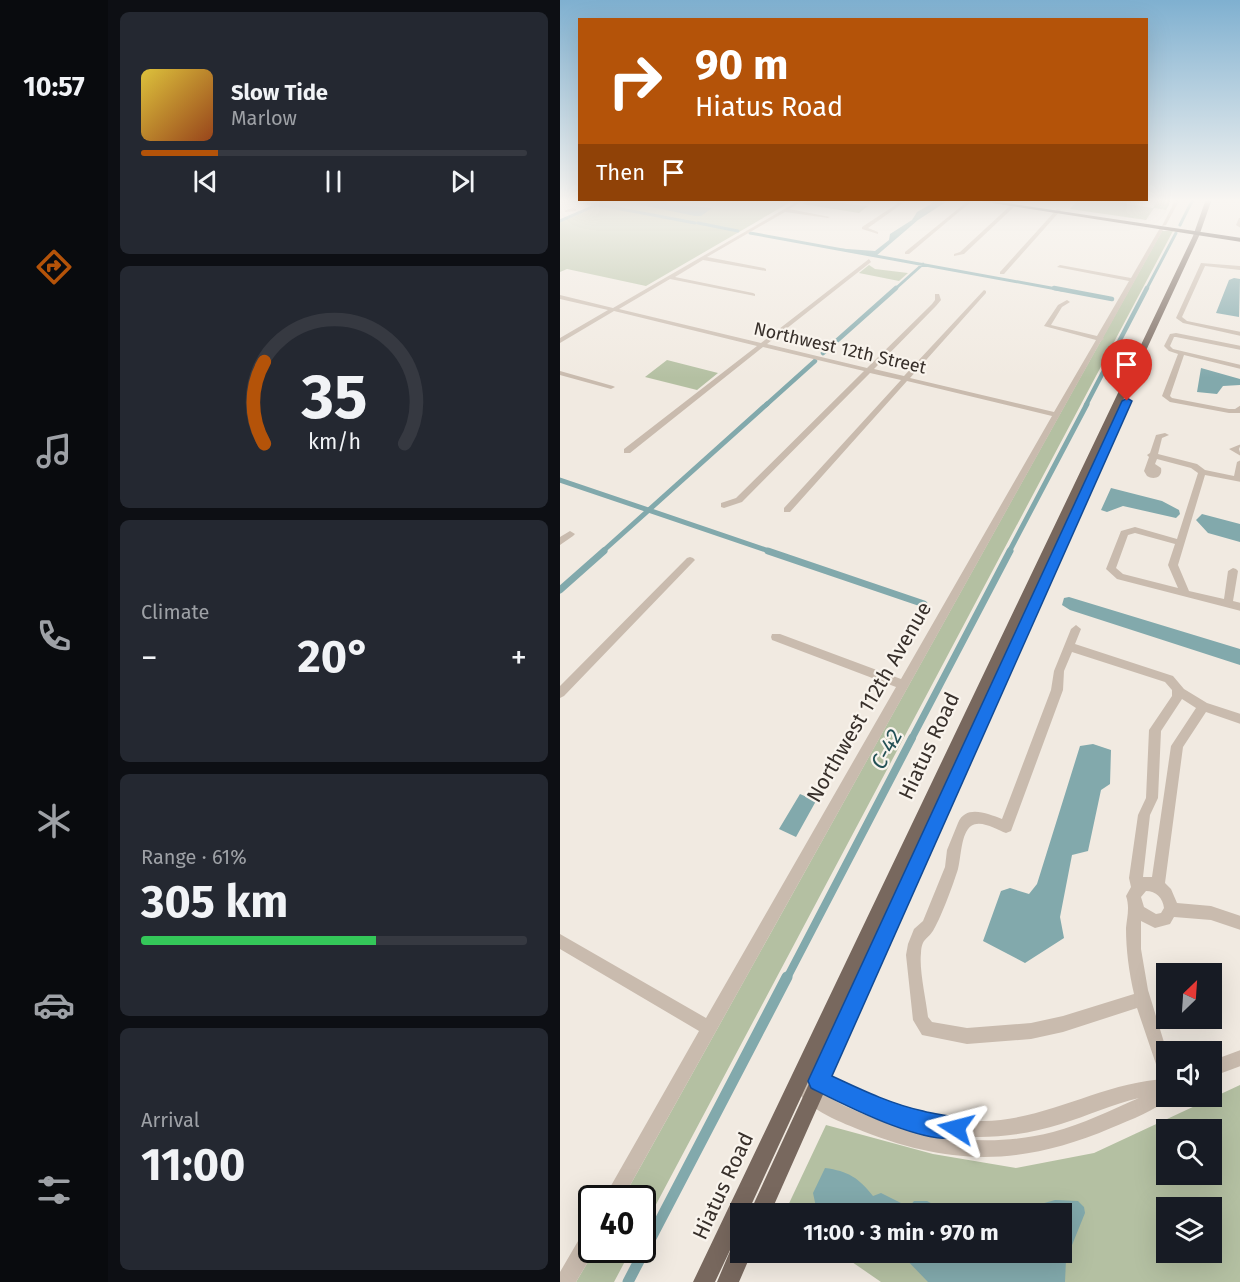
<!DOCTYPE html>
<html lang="en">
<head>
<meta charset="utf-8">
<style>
	:root { --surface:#171b24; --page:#242831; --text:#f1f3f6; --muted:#9ea1a6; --line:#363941; --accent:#b45309 }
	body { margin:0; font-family:"Fira Sans",sans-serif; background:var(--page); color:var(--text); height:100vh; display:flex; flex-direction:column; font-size:22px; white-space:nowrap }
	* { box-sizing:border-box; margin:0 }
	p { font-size:20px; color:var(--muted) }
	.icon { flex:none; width:33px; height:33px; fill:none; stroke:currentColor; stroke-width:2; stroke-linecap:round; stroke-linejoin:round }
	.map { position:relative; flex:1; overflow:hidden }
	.panel { display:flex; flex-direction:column; gap:12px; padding:12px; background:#0d0f14; width:452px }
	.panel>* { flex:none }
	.banner { position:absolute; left:18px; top:18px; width:570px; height:183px; border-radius:0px; box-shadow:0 6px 24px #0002; background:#b45309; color:#fff; overflow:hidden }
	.needle { width:39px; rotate:25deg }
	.controls { position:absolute; left:596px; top:963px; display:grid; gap:12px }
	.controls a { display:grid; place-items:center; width:66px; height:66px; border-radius:0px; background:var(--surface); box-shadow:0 6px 24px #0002; font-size:30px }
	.speed { position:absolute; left:18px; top:1185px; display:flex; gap:12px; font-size:30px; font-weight:700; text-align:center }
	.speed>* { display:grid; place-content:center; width:78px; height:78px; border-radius:50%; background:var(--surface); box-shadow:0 6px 24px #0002; line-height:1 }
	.speed .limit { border:3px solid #111; border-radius:9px; background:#fff; color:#111 }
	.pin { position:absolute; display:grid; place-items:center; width:51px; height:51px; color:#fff; margin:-62px -26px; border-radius:50% 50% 50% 0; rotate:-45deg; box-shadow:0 0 6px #0007 }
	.pin .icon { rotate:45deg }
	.me { position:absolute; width:66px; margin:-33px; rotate:279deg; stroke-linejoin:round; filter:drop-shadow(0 0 4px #0008) }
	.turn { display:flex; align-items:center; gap:21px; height:126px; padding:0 18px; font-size:27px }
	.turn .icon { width:78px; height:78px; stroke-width:2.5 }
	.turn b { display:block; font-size:42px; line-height:51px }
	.then { display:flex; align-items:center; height:57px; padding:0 18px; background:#0003; gap:12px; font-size:22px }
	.big { font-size:45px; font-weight:700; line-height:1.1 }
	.panel .widget { flex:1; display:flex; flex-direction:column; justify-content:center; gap:9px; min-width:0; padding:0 21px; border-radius:9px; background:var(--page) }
	.panel .dial { align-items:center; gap:0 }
	.dial svg { height:156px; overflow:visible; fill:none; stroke:var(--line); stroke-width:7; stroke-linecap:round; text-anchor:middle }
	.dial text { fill:var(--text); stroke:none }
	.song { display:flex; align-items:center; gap:18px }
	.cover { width:72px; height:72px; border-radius:9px; background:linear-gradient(135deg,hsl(50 70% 55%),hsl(20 70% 35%)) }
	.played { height:6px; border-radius:3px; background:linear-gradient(90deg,var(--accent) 20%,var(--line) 20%) }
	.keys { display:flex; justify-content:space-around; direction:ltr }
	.heat { display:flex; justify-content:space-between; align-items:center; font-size:33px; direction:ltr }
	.charge { height:9px; border-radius:4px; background:linear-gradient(90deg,#34c759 61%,var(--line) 0) }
	.trip { position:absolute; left:170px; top:1203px; width:342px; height:60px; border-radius:0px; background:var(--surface); box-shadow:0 6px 24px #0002; font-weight:700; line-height:60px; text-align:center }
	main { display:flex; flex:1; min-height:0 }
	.tabs { display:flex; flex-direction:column; width:108px; justify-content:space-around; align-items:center; background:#090b0e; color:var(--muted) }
	.tabs .icon { width:42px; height:42px }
	.tabs .current { color:var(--accent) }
	.tabs b { font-size:27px; color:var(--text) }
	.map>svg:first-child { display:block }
	.green { fill:#b4c0a2; fill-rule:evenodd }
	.water { fill:#82a9ac }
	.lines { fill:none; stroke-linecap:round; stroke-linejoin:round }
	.canal-far5 { stroke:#82a9ac; stroke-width:3 }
	.canal-far4 { stroke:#82a9ac; stroke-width:4.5 }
	.canal-far3 { stroke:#82a9ac; stroke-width:5 }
	.canal-far2 { stroke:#82a9ac; stroke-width:7 }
	.canal-far1 { stroke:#82a9ac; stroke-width:8 }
	.canal { stroke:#82a9ac; stroke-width:11 }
	.minor { fill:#c9bbae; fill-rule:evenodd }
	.major { fill:#78685e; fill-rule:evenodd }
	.highway { fill:#584b43; fill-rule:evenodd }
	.route { fill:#1a73e8; stroke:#114b97; stroke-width:1.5 }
	.labels { text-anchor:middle; stroke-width:4.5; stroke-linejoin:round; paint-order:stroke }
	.far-street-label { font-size:18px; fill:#38302b; stroke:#f9f4ed }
	.street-label { font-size:21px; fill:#38302b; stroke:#f9f4ed }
	.water-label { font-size:22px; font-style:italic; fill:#245156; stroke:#f9f4ed }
</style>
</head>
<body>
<main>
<nav class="tabs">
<b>10:57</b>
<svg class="icon current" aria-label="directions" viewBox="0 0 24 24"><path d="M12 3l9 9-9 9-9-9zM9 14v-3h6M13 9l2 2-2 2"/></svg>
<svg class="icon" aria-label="music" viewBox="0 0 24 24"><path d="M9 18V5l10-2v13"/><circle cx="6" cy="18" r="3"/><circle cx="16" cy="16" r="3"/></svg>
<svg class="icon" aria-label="phone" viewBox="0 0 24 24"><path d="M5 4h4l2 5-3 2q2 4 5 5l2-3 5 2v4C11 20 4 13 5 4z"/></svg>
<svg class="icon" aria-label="climate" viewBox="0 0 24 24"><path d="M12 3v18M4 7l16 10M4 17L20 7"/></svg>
<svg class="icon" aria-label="car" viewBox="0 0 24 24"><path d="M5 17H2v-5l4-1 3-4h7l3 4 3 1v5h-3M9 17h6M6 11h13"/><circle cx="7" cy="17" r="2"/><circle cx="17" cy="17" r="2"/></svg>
<svg class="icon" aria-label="filters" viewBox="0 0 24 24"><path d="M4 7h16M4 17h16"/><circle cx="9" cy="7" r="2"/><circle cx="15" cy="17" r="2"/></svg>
</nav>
<section class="panel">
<div class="widget">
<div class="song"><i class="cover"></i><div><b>Slow Tide</b><p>Marlow</p></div></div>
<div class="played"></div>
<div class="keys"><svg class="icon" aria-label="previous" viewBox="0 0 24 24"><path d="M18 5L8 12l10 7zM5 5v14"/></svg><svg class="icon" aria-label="pause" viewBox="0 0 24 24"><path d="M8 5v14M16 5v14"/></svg><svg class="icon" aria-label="next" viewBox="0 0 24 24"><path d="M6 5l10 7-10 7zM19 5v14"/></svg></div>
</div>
<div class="widget dial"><svg viewBox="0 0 100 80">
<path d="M14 69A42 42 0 1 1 86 69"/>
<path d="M14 69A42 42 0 0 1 14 27" stroke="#b45309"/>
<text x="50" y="56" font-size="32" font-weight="700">35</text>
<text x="50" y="72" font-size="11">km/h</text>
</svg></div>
<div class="widget"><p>Climate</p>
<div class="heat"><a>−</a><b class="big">20°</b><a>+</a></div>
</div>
<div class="widget"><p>Range · 61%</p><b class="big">305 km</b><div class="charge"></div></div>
<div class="widget"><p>Arrival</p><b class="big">11:00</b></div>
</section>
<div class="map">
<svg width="681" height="1282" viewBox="0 0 681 1282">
	<rect width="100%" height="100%" fill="#f1eae1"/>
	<path class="green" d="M 5,199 L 20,200 L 234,200 L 86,286 L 7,269 L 0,272 L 0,222 L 38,205 Z
		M 597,199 L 611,200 L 606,210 L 594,208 L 586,220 L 510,209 L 518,200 L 544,200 L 593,208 Z
		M 249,200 L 308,206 L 299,213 L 242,204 Z
		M 602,231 L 613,231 L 83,1229 L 82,1198 L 63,1198 Z
		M 309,265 L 315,269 L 348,273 L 339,281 L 299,273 Z
		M 107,360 L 158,373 L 137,390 L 85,377 Z
		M 680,1085 L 680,1282 L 321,1282 L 279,1253 L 501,1252 L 501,1214 L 224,1214 L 266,1125 L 373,1154 L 456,1168 L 534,1153 ZM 606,1130 L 651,1130 L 651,1174 L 606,1174 ZM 606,1208 L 651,1208 L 651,1252 L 606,1252 Z
		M 35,1250 L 71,1250 L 54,1282 L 16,1282 Z"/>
	<path class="water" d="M 57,200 L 104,200 L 109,204 L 152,208 L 141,216 L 135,216 Z
		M 364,200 L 389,200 L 358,220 L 316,256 L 273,248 L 315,251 L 329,240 L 330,234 L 352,220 L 357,212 L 373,203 Z
		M 674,278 L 680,279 L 679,317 L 656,313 L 669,280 Z
		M 641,368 L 680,379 L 680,385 L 663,386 L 657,394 L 637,392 Z
		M 551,488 L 602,501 L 619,510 L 620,514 L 616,518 L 563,506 L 547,512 L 541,510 Z
		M 642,514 L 680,524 L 680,542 L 648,533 L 636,520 Z
		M 509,597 L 680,649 L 680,665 L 510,610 L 502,605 L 504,598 Z
		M 533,744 L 551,750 L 550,784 L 541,790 L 528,851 L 512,855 L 500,917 L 504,938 L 465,963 L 423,941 L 441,891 L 450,888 L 469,894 L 477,884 L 520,746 Z
		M 240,794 L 256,801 L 236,837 L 219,829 Z
		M 265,1168 C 288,1171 299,1178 313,1196 L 321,1193 L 349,1207 L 354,1201 L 367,1201 L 390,1213 L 266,1213 L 256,1207 L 253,1193 Z
		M 495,1200 L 518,1201 L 524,1207 L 525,1213 L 506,1260 L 505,1282 L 368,1282 L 340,1253 L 501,1252 L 501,1214 L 449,1213 Z"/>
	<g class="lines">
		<path class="canal-far5" d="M 4,199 L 43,206
			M 45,206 L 135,223
			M 0,221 L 34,206
			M 138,223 L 178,231
			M 620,225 L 633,199
			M 190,233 L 502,290
			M 334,290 L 363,264
			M 586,290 L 616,233"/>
		<path class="canal-far4" d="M 494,288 L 552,299
			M 263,353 L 336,288
			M 206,405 L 255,361
			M 526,405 L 587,288"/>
		<path class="canal-far3" d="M 0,480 L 212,552
			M 42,552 L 207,404
			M 449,552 L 527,404"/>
		<path class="canal-far2" d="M 208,551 L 364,604
			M 0,590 L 44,551
			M 351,740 L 450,551"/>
		<path class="canal-far1" d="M 227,978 L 352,738"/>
		<path class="canal" d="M 68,1282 L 227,977"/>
		<path class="minor" d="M 616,199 L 620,199 L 606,225 L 602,226 Z
			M 678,199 L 681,199 L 681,203 Z
			M 240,200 L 244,200 L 229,209 L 270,217 L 268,218 L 225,212 L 147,257 L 204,268 L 206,269 L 206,271 L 143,260 L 115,277 L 193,293 L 195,294 L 195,296 L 110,279 L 59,309 L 201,343 L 309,259 L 311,262 L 207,344 L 307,368 L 372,304 L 375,300 L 375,294 L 379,294 L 381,300 L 376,306 L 314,369 L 344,376 L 424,290 L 426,291 L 426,293 L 350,378 L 494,412 L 536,340 L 484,326 L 498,305 L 507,300 L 510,302 L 502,307 L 491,325 L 537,336 L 569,281 L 497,267 L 500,265 L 571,278 L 600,228 L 602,227 L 604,228 L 543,338 L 544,339 L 541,341 L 63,1198 L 44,1198 L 139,1031 L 0,949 L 0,934 L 146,1018 L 336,687 L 212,640 L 211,637 L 212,634 L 220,634 L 341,679 L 492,416 L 347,381 L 230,512 L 224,512 L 224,508 L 341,380 L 310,373 L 182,502 L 164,508 L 161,507 L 161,503 L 176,498 L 304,371 L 203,347 L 70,453 L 64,453 L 64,449 L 197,346 L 54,311 L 0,343 L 0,338 L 48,310 L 0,299 L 0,295 L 53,308 Z
			M 343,200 L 359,200 L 346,201 L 308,228 L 318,232 L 318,234 L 302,229 L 302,227 Z
			M 409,200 L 413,200 L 349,254 L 345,254 L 345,252 Z
			M 452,204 L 456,205 L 404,254 L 394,256 L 394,254 L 400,252 Z
			M 12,208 L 16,209 L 16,211 L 6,212 L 4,211 Z
			M 497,209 L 501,210 L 444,274 L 440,274 L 440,272 Z
			M 679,218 L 681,218 L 681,228 L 676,225 Z
			M 641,263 L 681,266 L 681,270 L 645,266 L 622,317 L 627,321 L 681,332 L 681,336 L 623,323 L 616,318 Z
			M 616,333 L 681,346 L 681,350 L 616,337 L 614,337 L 610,346 L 613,349 L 681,365 L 681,369 L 624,355 L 610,396 L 612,398 L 669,409 L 675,409 L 681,405 L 680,413 L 669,413 L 610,402 L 602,396 L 618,354 L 609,351 L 604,346 L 610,334 Z
			M 0,371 L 53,386 L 55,387 L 51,389 L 0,375 Z
			M 605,433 L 609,435 L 602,438 L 598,454 L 637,464 L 645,470 L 674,476 L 677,462 L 681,460 L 681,482 L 645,475 L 618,565 L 629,591 L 664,599 L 668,571 L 673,568 L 676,569 L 678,571 L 673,601 L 681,603 L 681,611 L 557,579 L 546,569 L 561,531 L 575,527 L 617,539 L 638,473 L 631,468 L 597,459 L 595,464 L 601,468 C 603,478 593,480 587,476 L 584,471 L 589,457 L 587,455 L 590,453 L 596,435 ZM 575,533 L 615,544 L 608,565 L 618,588 L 563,574 L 556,568 L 568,535 Z
			M 681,444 L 679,449 L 681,456 L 669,449 Z
			M 10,531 L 15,534 L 13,536 L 0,545 L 0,537 Z
			M 130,557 L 133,558 L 135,560 L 133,562 L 4,696 L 0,698 L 0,686 L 127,558 Z
			M 516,625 L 521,629 L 515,644 L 613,676 L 624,689 L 647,703 L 681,714 L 681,724 L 646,712 L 623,747 L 605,883 L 611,889 L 617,903 L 651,906 L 681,916 L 681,930 L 651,920 L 614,917 L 610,924 L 595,928 L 581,921 L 581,949 L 588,990 L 607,1052 L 606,1078 L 600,1076 L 598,1070 L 577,1008 L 503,1032 L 471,1039 L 407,1044 L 362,1035 L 353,1020 L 346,955 L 348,944 L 354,929 L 363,921 L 385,867 L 387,850 L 398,823 C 406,804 428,814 442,819 L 491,690 L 494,671 L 511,629 ZM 512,652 L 605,682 L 612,690 L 612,696 L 589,730 L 586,798 L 578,815 L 569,878 L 571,887 L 566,896 C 570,907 567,917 566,928 C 566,950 569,972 574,994 L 503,1016 L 471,1023 L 407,1028 L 372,1022 L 368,1017 C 366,999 359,970 361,953 C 362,937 368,940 374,929 C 382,915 393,885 398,869 C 401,858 401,833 411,826 C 421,819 437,830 446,833 L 451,831 L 503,690 L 504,671 ZM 622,699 L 636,708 L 611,746 L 592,877 L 583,877 L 590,815 L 598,798 L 601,731 ZM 586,891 C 596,891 603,898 604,908 L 601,913 L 596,914 L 584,907 L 581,897 Z
			M 681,1050 L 681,1066 L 651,1077 L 651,1061 Z
			M 239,1072 C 268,1075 290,1089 316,1100 C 349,1114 388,1121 423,1121 C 488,1120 543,1082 606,1079 L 606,1096 L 612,1096 C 595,1111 572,1119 551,1128 C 460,1167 387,1166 295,1128 C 271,1118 241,1106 231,1080 L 233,1074 ZM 263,1093 C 289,1102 312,1117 339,1125 C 393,1141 447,1141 501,1124 C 527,1116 553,1104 579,1098 C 551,1110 523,1124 493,1132 C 432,1148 366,1140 308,1116 C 292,1109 276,1103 263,1093 Z
			M 32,1227 L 32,1250 L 35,1250 L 16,1282 L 0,1282 L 0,1272 L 25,1229 Z"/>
		<path class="major" d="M 646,199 L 652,199 L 639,236 L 187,1214 L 180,1214 L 180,1229 L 155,1282 L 133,1282 L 633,236 Z
			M 560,414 L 564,417 L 210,1214 L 189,1214 L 556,417 Z
			M 180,1242 L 180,1252 L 192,1252 L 179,1282 L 157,1282 L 173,1244 Z"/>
		<path class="highway" d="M 413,200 L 426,200 L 681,238 L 681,242 Z"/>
	</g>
	<linearGradient id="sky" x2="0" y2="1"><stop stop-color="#7fb0d0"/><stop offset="0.53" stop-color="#f9f6f2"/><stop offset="1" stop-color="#f9f6f2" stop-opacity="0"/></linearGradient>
	<rect width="681" height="378" fill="url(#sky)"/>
	<path class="route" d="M 567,398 L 572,401 L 272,1076 C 302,1090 331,1104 363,1111 C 377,1115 391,1115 404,1120 L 408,1128 L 404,1136 C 371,1150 283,1104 251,1088 L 248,1081 L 562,401 Z"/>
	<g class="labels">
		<g class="far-street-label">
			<text transform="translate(280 348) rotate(13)" y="6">Northwest 12th Street</text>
		</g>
		<g class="street-label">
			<text transform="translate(309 702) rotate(-60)" y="7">Northwest 112th Avenue</text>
			<text transform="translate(369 746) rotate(-65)" y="7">Hiatus Road</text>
			<text transform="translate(163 1186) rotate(-65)" y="7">Hiatus Road</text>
		</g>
		<g class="water-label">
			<text transform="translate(326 749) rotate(-62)" y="8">C-42</text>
		</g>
	</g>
</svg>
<div class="controls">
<a><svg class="needle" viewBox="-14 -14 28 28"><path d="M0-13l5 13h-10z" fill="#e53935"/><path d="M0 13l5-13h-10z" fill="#9ea1a6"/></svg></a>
<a><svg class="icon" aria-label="sound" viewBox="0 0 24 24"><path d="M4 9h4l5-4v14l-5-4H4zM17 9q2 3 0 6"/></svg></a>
<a><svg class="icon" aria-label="search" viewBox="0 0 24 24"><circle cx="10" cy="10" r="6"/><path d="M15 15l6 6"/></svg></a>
<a><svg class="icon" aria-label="layers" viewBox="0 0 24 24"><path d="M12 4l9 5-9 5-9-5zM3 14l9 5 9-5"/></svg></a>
</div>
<div class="speed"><div class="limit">40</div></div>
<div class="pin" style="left:567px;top:401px;background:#d93025"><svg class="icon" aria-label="arrive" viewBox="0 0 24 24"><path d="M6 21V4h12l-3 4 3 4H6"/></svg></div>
<svg class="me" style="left:396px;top:1128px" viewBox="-20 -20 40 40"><path d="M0-17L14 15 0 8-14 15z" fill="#1a73e8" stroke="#fff" stroke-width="4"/></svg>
<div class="trip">11:00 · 3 min · 970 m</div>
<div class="banner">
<div class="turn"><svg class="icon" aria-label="right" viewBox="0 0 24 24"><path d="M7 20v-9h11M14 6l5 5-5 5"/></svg><div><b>90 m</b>Hiatus Road</div></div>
<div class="then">Then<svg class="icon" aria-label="arrive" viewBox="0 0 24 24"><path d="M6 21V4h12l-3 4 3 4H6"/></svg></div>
</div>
</div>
</main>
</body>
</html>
